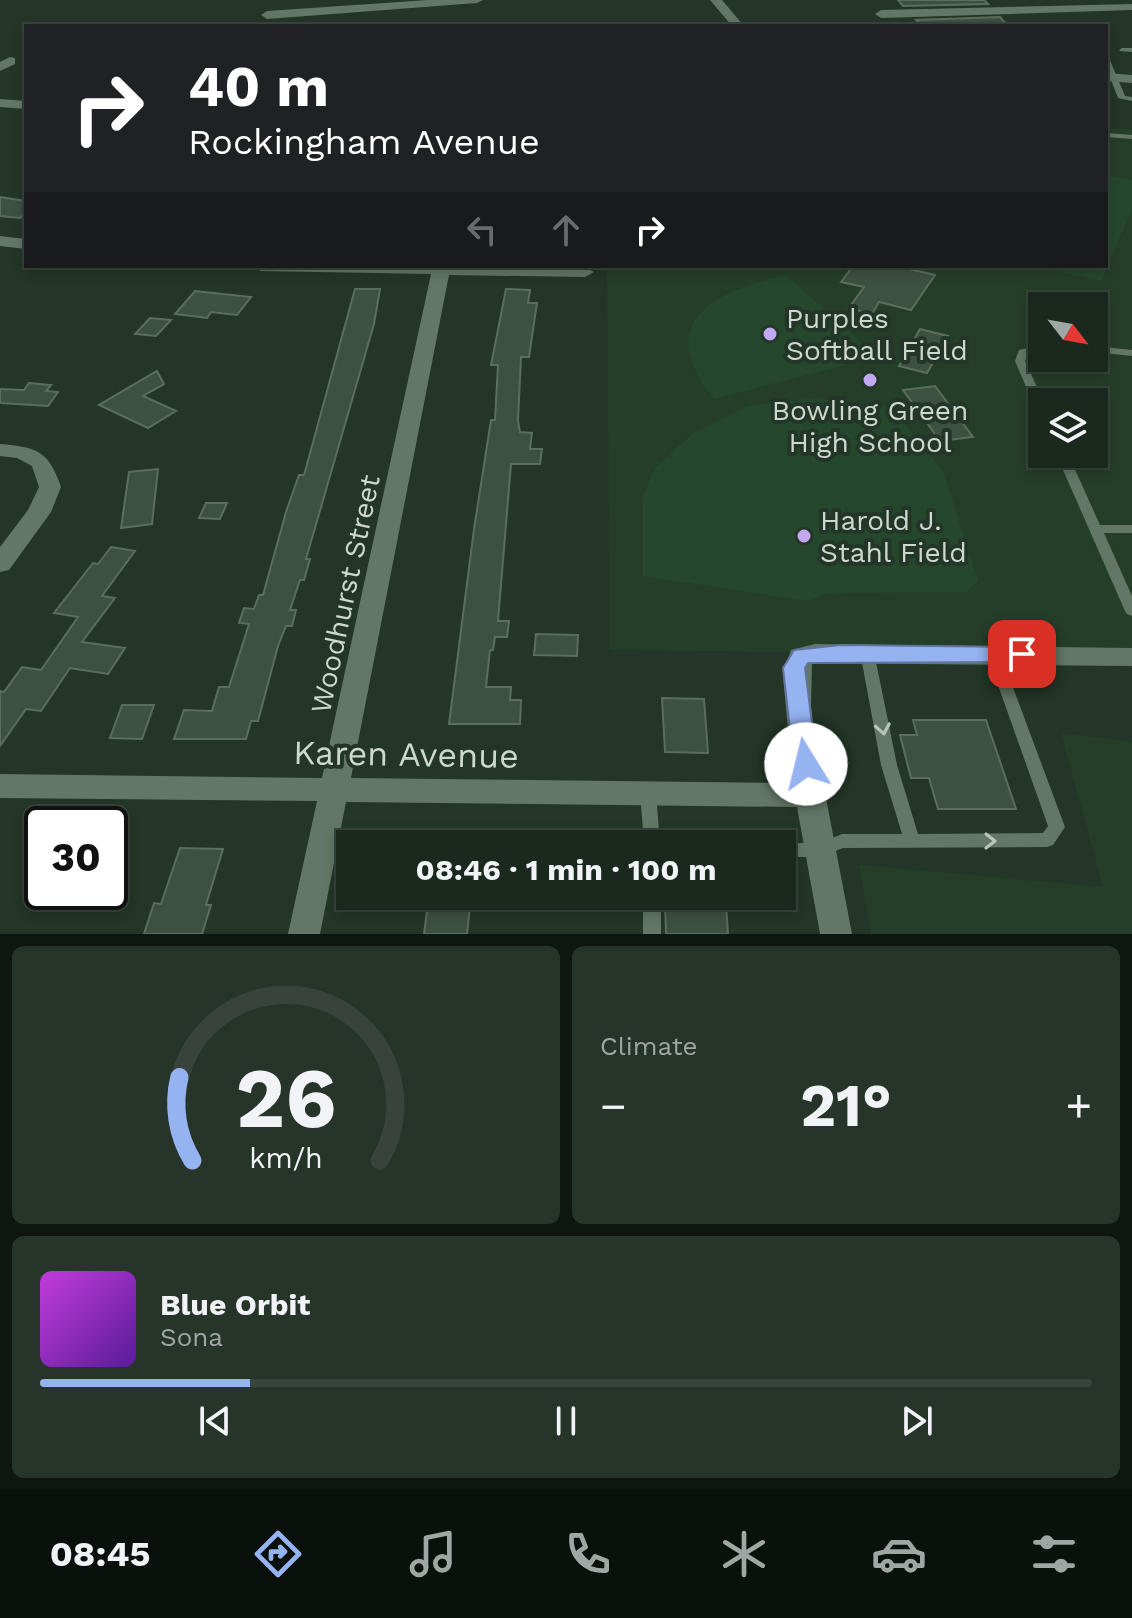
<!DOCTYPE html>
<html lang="en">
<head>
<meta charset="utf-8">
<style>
	:root { --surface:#1a281d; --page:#27342a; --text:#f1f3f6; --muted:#9fa6a4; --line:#38443b; --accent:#95b2f1 }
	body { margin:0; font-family:"Work Sans",sans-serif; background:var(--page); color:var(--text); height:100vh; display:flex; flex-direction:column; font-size:30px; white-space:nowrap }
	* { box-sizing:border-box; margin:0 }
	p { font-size:26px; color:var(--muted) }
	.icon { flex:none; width:44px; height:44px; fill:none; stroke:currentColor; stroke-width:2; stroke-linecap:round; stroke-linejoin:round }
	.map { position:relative; height:934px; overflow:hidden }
	.sheet { display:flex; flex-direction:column; gap:12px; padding:12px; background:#0e1610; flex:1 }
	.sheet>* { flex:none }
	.guide { position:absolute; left:24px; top:24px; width:1084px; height:244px; border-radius:0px; box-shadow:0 4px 12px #0003,0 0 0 2px var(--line); background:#202124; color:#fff; overflow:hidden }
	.needle { width:52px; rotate:121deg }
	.buttons { position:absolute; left:1028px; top:292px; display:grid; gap:16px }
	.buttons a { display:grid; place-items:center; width:80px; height:80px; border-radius:0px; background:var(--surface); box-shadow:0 4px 12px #0003,0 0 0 2px var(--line); font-size:40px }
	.speed { position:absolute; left:24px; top:806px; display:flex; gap:16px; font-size:40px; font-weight:700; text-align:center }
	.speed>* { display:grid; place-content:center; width:104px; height:104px; border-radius:50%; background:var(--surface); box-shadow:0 4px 12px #0003,0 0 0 2px var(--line); line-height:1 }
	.speed .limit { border:4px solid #111; border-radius:12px; background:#fff; color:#111 }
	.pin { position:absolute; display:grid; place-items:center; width:68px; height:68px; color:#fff; margin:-34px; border-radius:16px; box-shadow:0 4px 12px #0006 }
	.me { position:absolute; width:88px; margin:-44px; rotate:351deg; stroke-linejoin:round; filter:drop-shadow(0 0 6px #0008) }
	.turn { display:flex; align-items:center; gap:28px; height:168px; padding:0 32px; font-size:36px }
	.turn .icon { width:104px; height:104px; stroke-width:2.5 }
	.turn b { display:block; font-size:56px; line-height:68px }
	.lanes { display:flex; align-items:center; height:76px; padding:0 32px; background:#0003; justify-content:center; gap:40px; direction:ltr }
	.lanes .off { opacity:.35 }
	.big { font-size:60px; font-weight:700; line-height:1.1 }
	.sheet .widget { flex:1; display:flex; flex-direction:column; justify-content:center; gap:12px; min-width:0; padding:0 28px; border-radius:12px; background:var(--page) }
	.sheet .dial { align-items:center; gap:0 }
	.dial svg { height:208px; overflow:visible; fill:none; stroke:var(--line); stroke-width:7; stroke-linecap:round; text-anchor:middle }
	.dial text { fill:var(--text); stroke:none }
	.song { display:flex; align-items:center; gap:24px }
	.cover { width:96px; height:96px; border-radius:12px; background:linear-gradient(135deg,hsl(290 70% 55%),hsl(270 70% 35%)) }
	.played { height:8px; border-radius:4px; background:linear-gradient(90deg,var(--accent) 20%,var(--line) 20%) }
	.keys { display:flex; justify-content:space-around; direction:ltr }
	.heat { display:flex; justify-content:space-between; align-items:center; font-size:44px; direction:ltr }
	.sheet .tiles { flex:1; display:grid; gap:12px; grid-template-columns:1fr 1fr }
	.widget:last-child { grid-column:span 2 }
	.trip { position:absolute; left:336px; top:830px; width:460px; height:80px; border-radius:0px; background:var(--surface); box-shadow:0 4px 12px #0003,0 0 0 2px var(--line); font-weight:700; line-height:80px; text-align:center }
	.tab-bar { display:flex; height:128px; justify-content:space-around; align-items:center; background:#0a100c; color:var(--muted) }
	.tab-bar .icon { width:56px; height:56px }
	.tab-bar .selected { color:var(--accent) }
	.tab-bar b { font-size:36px; color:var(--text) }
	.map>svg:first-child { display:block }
	.built { fill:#253e2a; fill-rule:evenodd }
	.green { fill:#25472d }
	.building { fill:#3d5141; stroke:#596e5c; stroke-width:2 }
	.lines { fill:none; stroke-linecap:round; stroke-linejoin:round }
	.service { fill:#627765; fill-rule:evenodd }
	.minor { fill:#627765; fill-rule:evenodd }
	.oneway { stroke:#b8c5b9 }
	.route { fill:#95b2f1; stroke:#61749d; stroke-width:2 }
	.poi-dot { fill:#c2a8f3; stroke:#233627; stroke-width:3 }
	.labels { text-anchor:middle; stroke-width:8; stroke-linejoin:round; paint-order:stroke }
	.poi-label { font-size:28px; fill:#cdd8ce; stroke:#233627; text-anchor:start }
	.street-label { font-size:28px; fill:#cdd8ce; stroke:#233627 }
	.near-street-label { font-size:34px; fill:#cdd8ce; stroke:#233627 }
</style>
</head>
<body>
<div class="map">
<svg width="1132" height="934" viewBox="0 0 1132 934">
	<rect width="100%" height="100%" fill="#233627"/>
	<path class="built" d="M 1106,128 L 1132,130 L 1132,656 L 610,650 L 607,266 L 1106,266 ZM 1042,306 L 1094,306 L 1094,358 L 1042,358 ZM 1042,402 L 1094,402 L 1094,454 L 1042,454 Z
		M 1061,733 L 1132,742 L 1132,934 L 871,934 L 859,865 L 1103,887 Z"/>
	<path class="green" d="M 1106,175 L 1132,180 L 1132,209 L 1101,281 L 1035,266 L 1106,266 Z
		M 786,275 L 872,352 L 869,359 L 714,399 C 652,322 714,291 786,275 Z
		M 811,398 L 891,407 L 943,471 L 978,580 L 967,592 L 828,593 L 809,601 L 643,576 L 643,497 L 654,469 L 692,434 L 748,406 Z"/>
	<path class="building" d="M 898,0 L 984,0 L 988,4 L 903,6 Z
		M 1000,17 L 1008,26 L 923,26 L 916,20 Z
		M 0,197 L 26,201 L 26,212 L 20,218 L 0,216 Z
		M 853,266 L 896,266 L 935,275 L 911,310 L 879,302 L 872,314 L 849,308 L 864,287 L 841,282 Z
		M 355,289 L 380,289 L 374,324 L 306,559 L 310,559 L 304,580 L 300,580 L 290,610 L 296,610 L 292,626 L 286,626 L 278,646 L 258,721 L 251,721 L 246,739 L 174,739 L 184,710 L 212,711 L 219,687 L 229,687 L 249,624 L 239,623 L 244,608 L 254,609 L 259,595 L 263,595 L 286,512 L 299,475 L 304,475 Z
		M 506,289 L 530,290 L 528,303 L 537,303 L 529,357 L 521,357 L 518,421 L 520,432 L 532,433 L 530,449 L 542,449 L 540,464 L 511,464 L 498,621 L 509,621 L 507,637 L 495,637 L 493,650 L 490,650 L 486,687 L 511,687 L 510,700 L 521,700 L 520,724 L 449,724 L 474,529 L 491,420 L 495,420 L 498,365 L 491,365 Z
		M 195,291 L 251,297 L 237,315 L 211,312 L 207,318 L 175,314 Z
		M 150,318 L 171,320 L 156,336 L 135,334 Z
		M 920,329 L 948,336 L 927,373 L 899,366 Z
		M 157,371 L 164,384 L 143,396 L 176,411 L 148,428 L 99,405 Z
		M 29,383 L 51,385 L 46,391 L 58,392 L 48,406 L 0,403 L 0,389 L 24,390 Z
		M 935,386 L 973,437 L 940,441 L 903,390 Z
		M 158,469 L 152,524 L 121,528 L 129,472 Z
		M 206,503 L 227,503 L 220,519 L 199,518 Z
		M 111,547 L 135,551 L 102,596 L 115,598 L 82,642 L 125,648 L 108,674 L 70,668 L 41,711 L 26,709 L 0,746 L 0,691 L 4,692 L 22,667 L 41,670 L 78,617 L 54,613 L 93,563 L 98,564 Z
		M 536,634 L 578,635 L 577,656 L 534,655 Z
		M 662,698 L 704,699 L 708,753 L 665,752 Z
		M 122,705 L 154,705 L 142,739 L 110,738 Z
		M 913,720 L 986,720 L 1016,809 L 938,809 L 929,778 L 911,778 L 900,735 L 917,735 Z
		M 180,848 L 223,849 L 206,905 L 211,905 L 202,934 L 144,934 L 154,903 L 161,904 Z
		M 429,896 L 471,896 L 467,934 L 424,934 Z
		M 665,903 L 726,904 L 728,934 L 666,934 Z"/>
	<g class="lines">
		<path class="service" d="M 1122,48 L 1132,48 L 1132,52 L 1120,51 L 1119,50 Z
			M 1106,56 L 1109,58 L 1125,96 L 1132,97 L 1132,101 L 1118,98 L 1106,67 Z
			M 1106,133 L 1132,135 L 1132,139 L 1106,137 Z
			M 1042,345 L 1042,351 L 1028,354 L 1025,361 L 1044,402 L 1042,402 L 1042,413 L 1036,410 L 1015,361 L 1019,350 Z
			M 1094,346 L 1132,350 L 1132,356 L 1094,352 Z
			M 1056,454 L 1068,454 L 1100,525 L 1132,525 L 1132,533 L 1104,533 L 1132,596 L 1132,616 L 1127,614 L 1125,611 Z
			M 867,647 L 872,648 L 874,652 L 897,765 L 918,834 L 1043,833 L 1048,826 L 987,654 L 989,650 L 994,649 L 999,650 L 1065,827 L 1053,845 L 1047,847 L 843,848 L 821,857 L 782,857 L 782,844 L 779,844 L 782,843 L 820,843 L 842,834 L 902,834 L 881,765 L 860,652 L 862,648 Z
			M 648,786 L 654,787 L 656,792 L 660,844 L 644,844 L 640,792 L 642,787 Z
			M 643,896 L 661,896 L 661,934 L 643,934 Z"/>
		<path class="minor" d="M 428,0 L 483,0 L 477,3 L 267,19 L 261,15 L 267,11 Z
			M 710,0 L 722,0 L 744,26 L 732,26 Z
			M 1132,4 L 1132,10 L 881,18 L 875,14 L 881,10 Z
			M 10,57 L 15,58 L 15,64 L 0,71 L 0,62 Z
			M 1106,73 L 1132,75 L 1132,83 L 1106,81 Z
			M 0,99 L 26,101 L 26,109 L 0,107 Z
			M 0,236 L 26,239 L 26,249 L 0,246 Z
			M 252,266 L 546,266 L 585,267 L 594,272 L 585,277 L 449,275 L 351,778 L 793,783 L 783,676 L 791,650 L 815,644 L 1132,648 L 1132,666 L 812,663 L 811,706 L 816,746 L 852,934 L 820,934 L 797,807 L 346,802 L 320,934 L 288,934 L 317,801 L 0,798 L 0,774 L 322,778 L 431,274 L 261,271 Z
			M 0,444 C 37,447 49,451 61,487 L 51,512 L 9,570 L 0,572 L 0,547 L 28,510 L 39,487 L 32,466 L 17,458 L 0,456 Z"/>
	</g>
	<defs><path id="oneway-chevron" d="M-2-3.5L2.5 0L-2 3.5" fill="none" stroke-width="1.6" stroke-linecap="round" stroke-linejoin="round" transform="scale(2)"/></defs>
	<g class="oneway">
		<use href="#oneway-chevron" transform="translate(883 729) rotate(80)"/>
		<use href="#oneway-chevron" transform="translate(990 841)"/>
	</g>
	<path class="route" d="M 841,645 L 1022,647 L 1033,654 L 1022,662 L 808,663 L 805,668 L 817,764 L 814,771 L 797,771 L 794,764 L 783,668 L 794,650 Z"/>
	<g class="poi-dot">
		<circle cx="770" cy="334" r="8"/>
		<circle cx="870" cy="380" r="8"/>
		<circle cx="804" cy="536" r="8"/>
	</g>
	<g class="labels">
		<g class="poi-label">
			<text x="786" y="328">Purples<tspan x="786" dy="32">Softball Field</tspan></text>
			<text x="870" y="420" text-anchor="middle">Bowling Green<tspan x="870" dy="32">High School</tspan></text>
			<text x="820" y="530">Harold J.<tspan x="820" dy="32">Stahl Field</tspan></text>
		</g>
		<g class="street-label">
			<text transform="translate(345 594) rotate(-78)" y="10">Woodhurst Street</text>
		</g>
		<g class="near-street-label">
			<text transform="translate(406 754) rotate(1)" y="12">Karen Avenue</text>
		</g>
	</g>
</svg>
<div class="buttons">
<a><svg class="needle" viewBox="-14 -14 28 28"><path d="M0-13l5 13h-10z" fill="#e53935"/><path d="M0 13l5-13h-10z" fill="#9fa6a4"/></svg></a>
<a><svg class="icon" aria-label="layers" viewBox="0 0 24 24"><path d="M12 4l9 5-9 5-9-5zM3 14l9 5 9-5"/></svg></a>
</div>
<div class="speed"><div class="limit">30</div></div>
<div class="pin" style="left:1022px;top:654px;background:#d93025"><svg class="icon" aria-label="arrive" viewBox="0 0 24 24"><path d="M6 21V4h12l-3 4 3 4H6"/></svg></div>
<svg class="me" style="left:806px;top:764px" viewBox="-20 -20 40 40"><circle r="19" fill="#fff"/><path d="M0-13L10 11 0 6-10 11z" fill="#95b2f1"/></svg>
<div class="trip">08:46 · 1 min · 100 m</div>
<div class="guide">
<div class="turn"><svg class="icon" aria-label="right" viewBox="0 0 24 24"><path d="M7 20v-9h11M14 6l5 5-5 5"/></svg><div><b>40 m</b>Rockingham Avenue</div></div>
<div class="lanes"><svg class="icon off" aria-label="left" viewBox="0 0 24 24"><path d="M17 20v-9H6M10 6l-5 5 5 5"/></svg><svg class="icon off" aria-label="ahead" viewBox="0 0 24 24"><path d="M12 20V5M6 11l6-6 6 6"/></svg><svg class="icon" aria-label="right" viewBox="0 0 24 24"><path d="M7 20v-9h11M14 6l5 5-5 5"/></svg></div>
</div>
</div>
<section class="sheet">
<div class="tiles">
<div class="widget dial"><svg viewBox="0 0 100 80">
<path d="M14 69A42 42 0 1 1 86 69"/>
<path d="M14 69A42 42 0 0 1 9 37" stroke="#95b2f1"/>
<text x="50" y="56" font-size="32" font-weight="700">26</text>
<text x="50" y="72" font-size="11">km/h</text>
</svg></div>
<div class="widget"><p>Climate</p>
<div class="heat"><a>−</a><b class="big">21°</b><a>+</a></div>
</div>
<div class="widget">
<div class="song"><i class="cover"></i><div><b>Blue Orbit</b><p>Sona</p></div></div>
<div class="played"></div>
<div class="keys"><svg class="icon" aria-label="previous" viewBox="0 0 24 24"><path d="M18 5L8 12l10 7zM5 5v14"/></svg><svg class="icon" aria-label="pause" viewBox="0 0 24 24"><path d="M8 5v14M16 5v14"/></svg><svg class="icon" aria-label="next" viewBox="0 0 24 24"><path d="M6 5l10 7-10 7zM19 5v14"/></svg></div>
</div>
</div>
</section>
<nav class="tab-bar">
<b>08:45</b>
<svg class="icon selected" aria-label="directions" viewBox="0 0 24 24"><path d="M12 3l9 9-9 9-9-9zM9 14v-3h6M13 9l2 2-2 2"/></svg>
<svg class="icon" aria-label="music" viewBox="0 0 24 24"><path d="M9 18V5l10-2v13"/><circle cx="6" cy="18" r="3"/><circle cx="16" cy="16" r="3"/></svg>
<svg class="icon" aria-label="phone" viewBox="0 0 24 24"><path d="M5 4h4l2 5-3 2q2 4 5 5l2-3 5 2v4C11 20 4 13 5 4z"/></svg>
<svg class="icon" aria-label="climate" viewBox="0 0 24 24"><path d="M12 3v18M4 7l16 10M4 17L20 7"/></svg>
<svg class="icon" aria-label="car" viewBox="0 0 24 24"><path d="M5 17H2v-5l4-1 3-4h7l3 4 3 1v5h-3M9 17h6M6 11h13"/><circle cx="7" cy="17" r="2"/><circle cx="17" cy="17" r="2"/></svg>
<svg class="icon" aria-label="filters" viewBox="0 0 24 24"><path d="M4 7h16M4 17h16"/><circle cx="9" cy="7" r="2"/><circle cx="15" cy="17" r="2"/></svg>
</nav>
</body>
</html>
